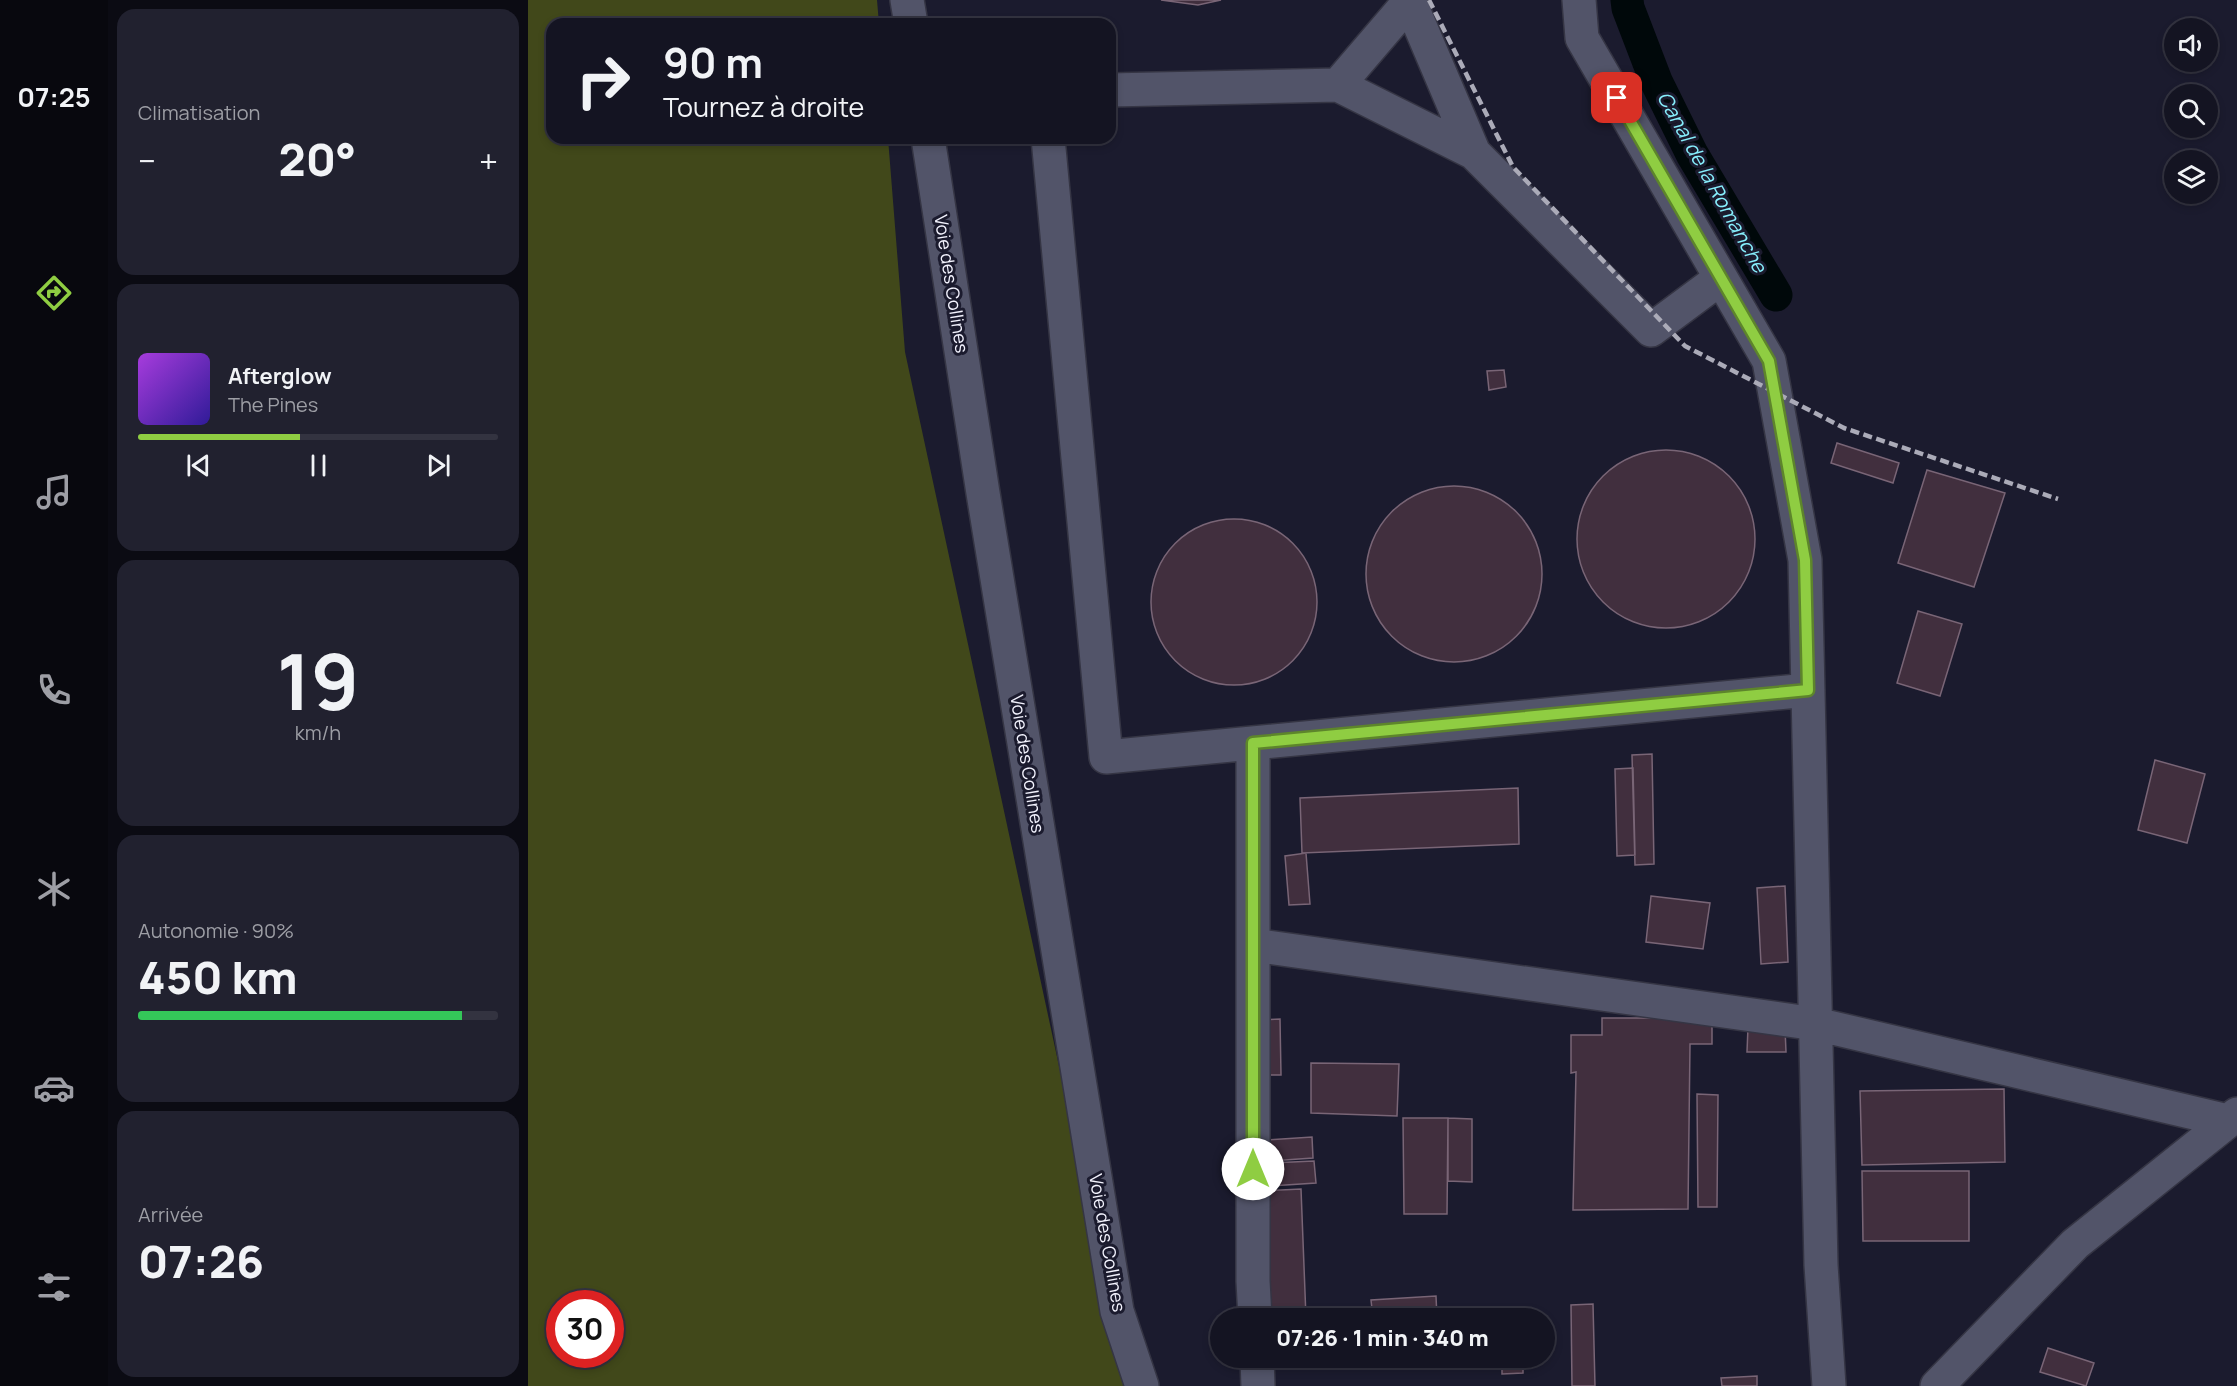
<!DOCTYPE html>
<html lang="fr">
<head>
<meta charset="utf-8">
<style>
	:root { --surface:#141422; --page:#21212f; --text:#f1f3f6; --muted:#9d9ea5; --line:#333340; --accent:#8fcd42 }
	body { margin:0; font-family:Manrope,sans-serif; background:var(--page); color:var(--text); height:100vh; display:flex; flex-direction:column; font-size:22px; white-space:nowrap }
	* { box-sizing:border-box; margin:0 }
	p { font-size:20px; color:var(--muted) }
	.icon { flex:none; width:33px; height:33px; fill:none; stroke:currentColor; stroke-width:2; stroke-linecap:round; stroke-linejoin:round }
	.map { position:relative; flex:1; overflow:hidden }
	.sheet { display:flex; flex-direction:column; gap:9px; padding:9px; background:#0b0b13; width:420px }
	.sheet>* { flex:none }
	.guide { position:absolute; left:18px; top:18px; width:570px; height:126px; border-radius:18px; box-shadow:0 3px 9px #0003,0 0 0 2px var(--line); background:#141422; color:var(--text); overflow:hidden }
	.tools { position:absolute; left:1636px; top:18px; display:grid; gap:12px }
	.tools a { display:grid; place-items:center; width:54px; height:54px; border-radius:50%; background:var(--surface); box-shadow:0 3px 9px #0003,0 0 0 2px var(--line); font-size:30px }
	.speed { position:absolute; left:18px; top:1290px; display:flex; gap:12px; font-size:30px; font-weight:700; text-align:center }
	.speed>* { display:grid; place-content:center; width:78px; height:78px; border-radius:50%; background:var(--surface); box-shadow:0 3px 9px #0003,0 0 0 2px var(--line); line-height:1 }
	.speed .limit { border:9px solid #d22; background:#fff; color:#111 }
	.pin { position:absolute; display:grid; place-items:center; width:51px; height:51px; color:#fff; margin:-26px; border-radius:12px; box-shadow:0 3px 9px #0006 }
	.me { position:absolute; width:66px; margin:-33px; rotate:0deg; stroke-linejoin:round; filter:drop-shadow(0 0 4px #0008) }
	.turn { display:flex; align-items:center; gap:21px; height:126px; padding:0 18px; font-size:27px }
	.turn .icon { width:78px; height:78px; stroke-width:2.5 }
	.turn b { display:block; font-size:42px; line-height:51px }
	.big { font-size:45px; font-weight:800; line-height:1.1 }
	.sheet .widget { flex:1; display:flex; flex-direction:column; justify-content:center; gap:9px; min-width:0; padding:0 21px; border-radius:18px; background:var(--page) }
	.sheet .dial { align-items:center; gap:0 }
	.dial b { font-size:78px; line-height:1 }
	.song { display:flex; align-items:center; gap:18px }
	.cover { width:72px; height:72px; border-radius:9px; background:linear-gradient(135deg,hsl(280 70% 55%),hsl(250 70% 35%)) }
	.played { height:6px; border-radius:3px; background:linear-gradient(90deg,var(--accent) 45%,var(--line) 45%) }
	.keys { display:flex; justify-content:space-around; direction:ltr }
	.heat { display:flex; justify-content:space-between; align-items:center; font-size:33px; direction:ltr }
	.charge { height:9px; border-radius:4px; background:linear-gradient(90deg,#34c759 90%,var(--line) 0) }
	.trip { position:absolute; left:682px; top:1308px; width:345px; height:60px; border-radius:30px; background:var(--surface); box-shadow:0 3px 9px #0003,0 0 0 2px var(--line); font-weight:800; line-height:60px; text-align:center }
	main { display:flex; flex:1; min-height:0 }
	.menu { display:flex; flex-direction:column; width:108px; justify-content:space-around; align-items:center; background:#08080e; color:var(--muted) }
	.menu .icon { width:42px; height:42px }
	.menu .selected { color:var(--accent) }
	.menu b { font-size:27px; color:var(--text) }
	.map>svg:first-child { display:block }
	.forest { fill:#41481a; fill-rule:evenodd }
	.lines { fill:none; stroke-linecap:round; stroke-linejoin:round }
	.canal { stroke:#00080a; stroke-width:33 }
	.building { fill:#412f3e; stroke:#796576; stroke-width:1.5 }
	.minor-casing { stroke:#353544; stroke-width:36 }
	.minor { stroke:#525469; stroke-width:33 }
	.rail { stroke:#ababb8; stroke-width:4.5; stroke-dasharray:9 4.5; stroke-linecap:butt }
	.route-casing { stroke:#5d852b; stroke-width:15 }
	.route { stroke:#8fcd42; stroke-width:10 }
	.labels { text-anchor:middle; stroke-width:6; stroke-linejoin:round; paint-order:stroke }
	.street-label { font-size:18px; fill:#f3f3fe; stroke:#1b1b2e }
	.water-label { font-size:20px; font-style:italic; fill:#87effd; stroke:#1b1b2e }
</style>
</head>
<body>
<main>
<nav class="menu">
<b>07:25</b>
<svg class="icon selected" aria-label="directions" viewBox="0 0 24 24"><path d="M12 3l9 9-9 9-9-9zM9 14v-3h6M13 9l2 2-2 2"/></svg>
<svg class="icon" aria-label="music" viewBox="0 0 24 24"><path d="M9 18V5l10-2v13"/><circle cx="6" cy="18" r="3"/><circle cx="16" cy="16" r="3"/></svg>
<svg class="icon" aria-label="phone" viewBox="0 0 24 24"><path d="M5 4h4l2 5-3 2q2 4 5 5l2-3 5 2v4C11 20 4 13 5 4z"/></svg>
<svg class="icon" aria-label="climate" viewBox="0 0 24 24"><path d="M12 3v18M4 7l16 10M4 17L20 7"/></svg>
<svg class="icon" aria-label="car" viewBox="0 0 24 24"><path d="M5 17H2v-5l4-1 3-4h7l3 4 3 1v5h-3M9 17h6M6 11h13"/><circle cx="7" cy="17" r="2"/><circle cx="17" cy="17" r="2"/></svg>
<svg class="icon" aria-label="filters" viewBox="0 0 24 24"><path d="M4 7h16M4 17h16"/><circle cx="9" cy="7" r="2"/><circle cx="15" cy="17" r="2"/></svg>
</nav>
<section class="sheet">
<div class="widget"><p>Climatisation</p>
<div class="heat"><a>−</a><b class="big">20°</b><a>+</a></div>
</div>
<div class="widget">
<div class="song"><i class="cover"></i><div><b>Afterglow</b><p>The Pines</p></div></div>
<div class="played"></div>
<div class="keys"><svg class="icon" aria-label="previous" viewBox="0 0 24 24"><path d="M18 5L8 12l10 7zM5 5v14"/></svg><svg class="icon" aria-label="pause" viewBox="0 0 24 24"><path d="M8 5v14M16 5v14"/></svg><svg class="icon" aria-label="next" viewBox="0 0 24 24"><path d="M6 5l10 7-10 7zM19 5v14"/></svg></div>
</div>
<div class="widget dial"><b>19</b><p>km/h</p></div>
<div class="widget"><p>Autonomie · 90%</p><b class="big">450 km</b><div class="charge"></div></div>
<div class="widget"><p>Arrivée</p><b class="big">07:26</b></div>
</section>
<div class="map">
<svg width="1709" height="1386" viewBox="0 0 1709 1386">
	<rect width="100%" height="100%" fill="#1b1b2e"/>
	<path class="forest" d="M 0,0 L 349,0 L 351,24 L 24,24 L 24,138 L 360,138 L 377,352 L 600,1386 L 0,1386 ZM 32,1304 L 82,1304 L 82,1354 L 32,1354 Z"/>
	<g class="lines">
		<path class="canal" d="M 1099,0 L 1100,8 L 1128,81 L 1164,154 L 1248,295"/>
	</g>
	<path class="building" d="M 633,0 L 693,0 L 670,5 Z
		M 976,370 L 978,387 L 961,390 L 959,371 Z
		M 1309,443 L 1371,463 L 1365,483 L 1303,463 Z
		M1049 539a89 89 0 1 1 178 0a89 89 0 1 1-178 0Z
		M 1399,470 L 1477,493 L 1446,587 L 1370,563 Z
		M838 574a88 88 0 1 1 176 0a88 88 0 1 1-176 0Z
		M623 602a83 83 0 1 1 166 0a83 83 0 1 1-166 0Z
		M 1390,611 L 1434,624 L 1412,696 L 1369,683 Z
		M 1124,754 L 1126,864 L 1107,865 L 1104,755 Z
		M 1627,760 L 1677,774 L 1659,843 L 1610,830 Z
		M 1105,768 L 1107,855 L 1089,856 L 1087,769 Z
		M 990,788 L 991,844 L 774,853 L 772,798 Z
		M 778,853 L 782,904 L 761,905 L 757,856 Z
		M 1257,886 L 1260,962 L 1233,964 L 1229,888 Z
		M 1123,896 L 1182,903 L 1175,949 L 1118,942 Z
		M 1074,1018 L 1184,1018 L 1184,1044 L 1162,1044 L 1160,1209 L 1045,1210 L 1048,1072 L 1043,1073 L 1043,1035 L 1074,1035 Z
		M 752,1019 L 753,1075 L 728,1075 L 726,1020 Z
		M 1220,1027 L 1257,1028 L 1258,1052 L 1219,1052 Z
		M 783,1063 L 871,1064 L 869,1116 L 783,1113 Z
		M 1476,1089 L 1477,1162 L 1334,1165 L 1332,1091 Z
		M 1169,1094 L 1190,1095 L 1189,1207 L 1170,1207 Z
		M 875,1118 L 920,1118 L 919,1214 L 876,1214 Z
		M 920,1118 L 944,1119 L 944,1182 L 920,1181 Z
		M 784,1137 L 785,1158 L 742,1161 L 740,1140 Z
		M 786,1161 L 788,1183 L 742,1186 L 740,1163 Z
		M 1334,1171 L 1441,1171 L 1441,1241 L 1335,1241 Z
		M 773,1189 L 778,1318 L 737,1318 L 732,1191 Z
		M 908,1296 L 909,1318 L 845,1318 L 843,1300 Z
		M 1065,1304 L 1067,1386 L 1044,1386 L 1043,1305 Z
		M 1520,1348 L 1566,1363 L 1558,1386 L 1512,1372 Z
		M 974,1358 L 995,1358 L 995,1373 L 974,1374 Z
		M 1229,1376 L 1229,1386 L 1194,1386 L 1193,1378 Z"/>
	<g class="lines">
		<g class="minor-casing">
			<path id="minor" d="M 379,0 L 383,24
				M 881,0 L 946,153
				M 1051,0 L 1054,38 L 1241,361 L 1277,560 L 1293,1265 L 1301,1386
				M 810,85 L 946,153 L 1123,330 L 1193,278
				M 582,90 L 810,85 L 881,2
				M 400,138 L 455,493 L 589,1311 L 614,1386
				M 520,138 L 578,757 L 1280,690
				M 725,743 L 725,1281 L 727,1318
				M 725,945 L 1288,1024 L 1700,1121
				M 729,1358 L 730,1386
				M 1409,1386 L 1547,1244 L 1709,1114"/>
		</g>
		<use href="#minor" class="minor"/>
		<path class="rail" d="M 901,0 L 985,167 L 1157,346 L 1316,428 L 1530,499"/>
	</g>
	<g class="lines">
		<g class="route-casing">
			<path id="route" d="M 725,1169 L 725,743 L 1280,690 L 1277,560 L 1241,361 L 1089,98"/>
		</g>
		<use href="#route" class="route"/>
	</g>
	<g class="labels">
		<g class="street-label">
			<text transform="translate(423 284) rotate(81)" y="6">Voie des Collines</text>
			<text transform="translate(499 764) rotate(81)" y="6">Voie des Collines</text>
			<text transform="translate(579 1243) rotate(80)" y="6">Voie des Collines</text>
		</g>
		<g class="water-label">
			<text transform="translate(1184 182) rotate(61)" y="7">Canal de la Romanche</text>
		</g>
	</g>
</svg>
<div class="tools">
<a><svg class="icon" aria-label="sound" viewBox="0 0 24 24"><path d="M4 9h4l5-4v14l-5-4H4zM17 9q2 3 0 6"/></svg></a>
<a><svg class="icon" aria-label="search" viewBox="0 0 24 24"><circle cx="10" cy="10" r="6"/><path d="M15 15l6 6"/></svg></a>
<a><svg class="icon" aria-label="layers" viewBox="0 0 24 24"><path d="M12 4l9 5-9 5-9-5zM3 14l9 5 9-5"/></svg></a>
</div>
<div class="speed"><div class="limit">30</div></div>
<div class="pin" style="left:1089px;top:98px;background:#d93025"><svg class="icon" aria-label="arrive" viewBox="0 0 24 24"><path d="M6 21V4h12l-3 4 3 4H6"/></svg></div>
<svg class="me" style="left:725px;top:1169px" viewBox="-20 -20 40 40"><circle r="19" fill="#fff"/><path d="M0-13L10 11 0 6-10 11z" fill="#8fcd42"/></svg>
<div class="trip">07:26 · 1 min · 340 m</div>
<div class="guide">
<div class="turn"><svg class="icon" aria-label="right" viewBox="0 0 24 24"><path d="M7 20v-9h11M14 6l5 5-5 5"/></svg><div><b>90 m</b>Tournez à droite</div></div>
</div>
</div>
</main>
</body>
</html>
